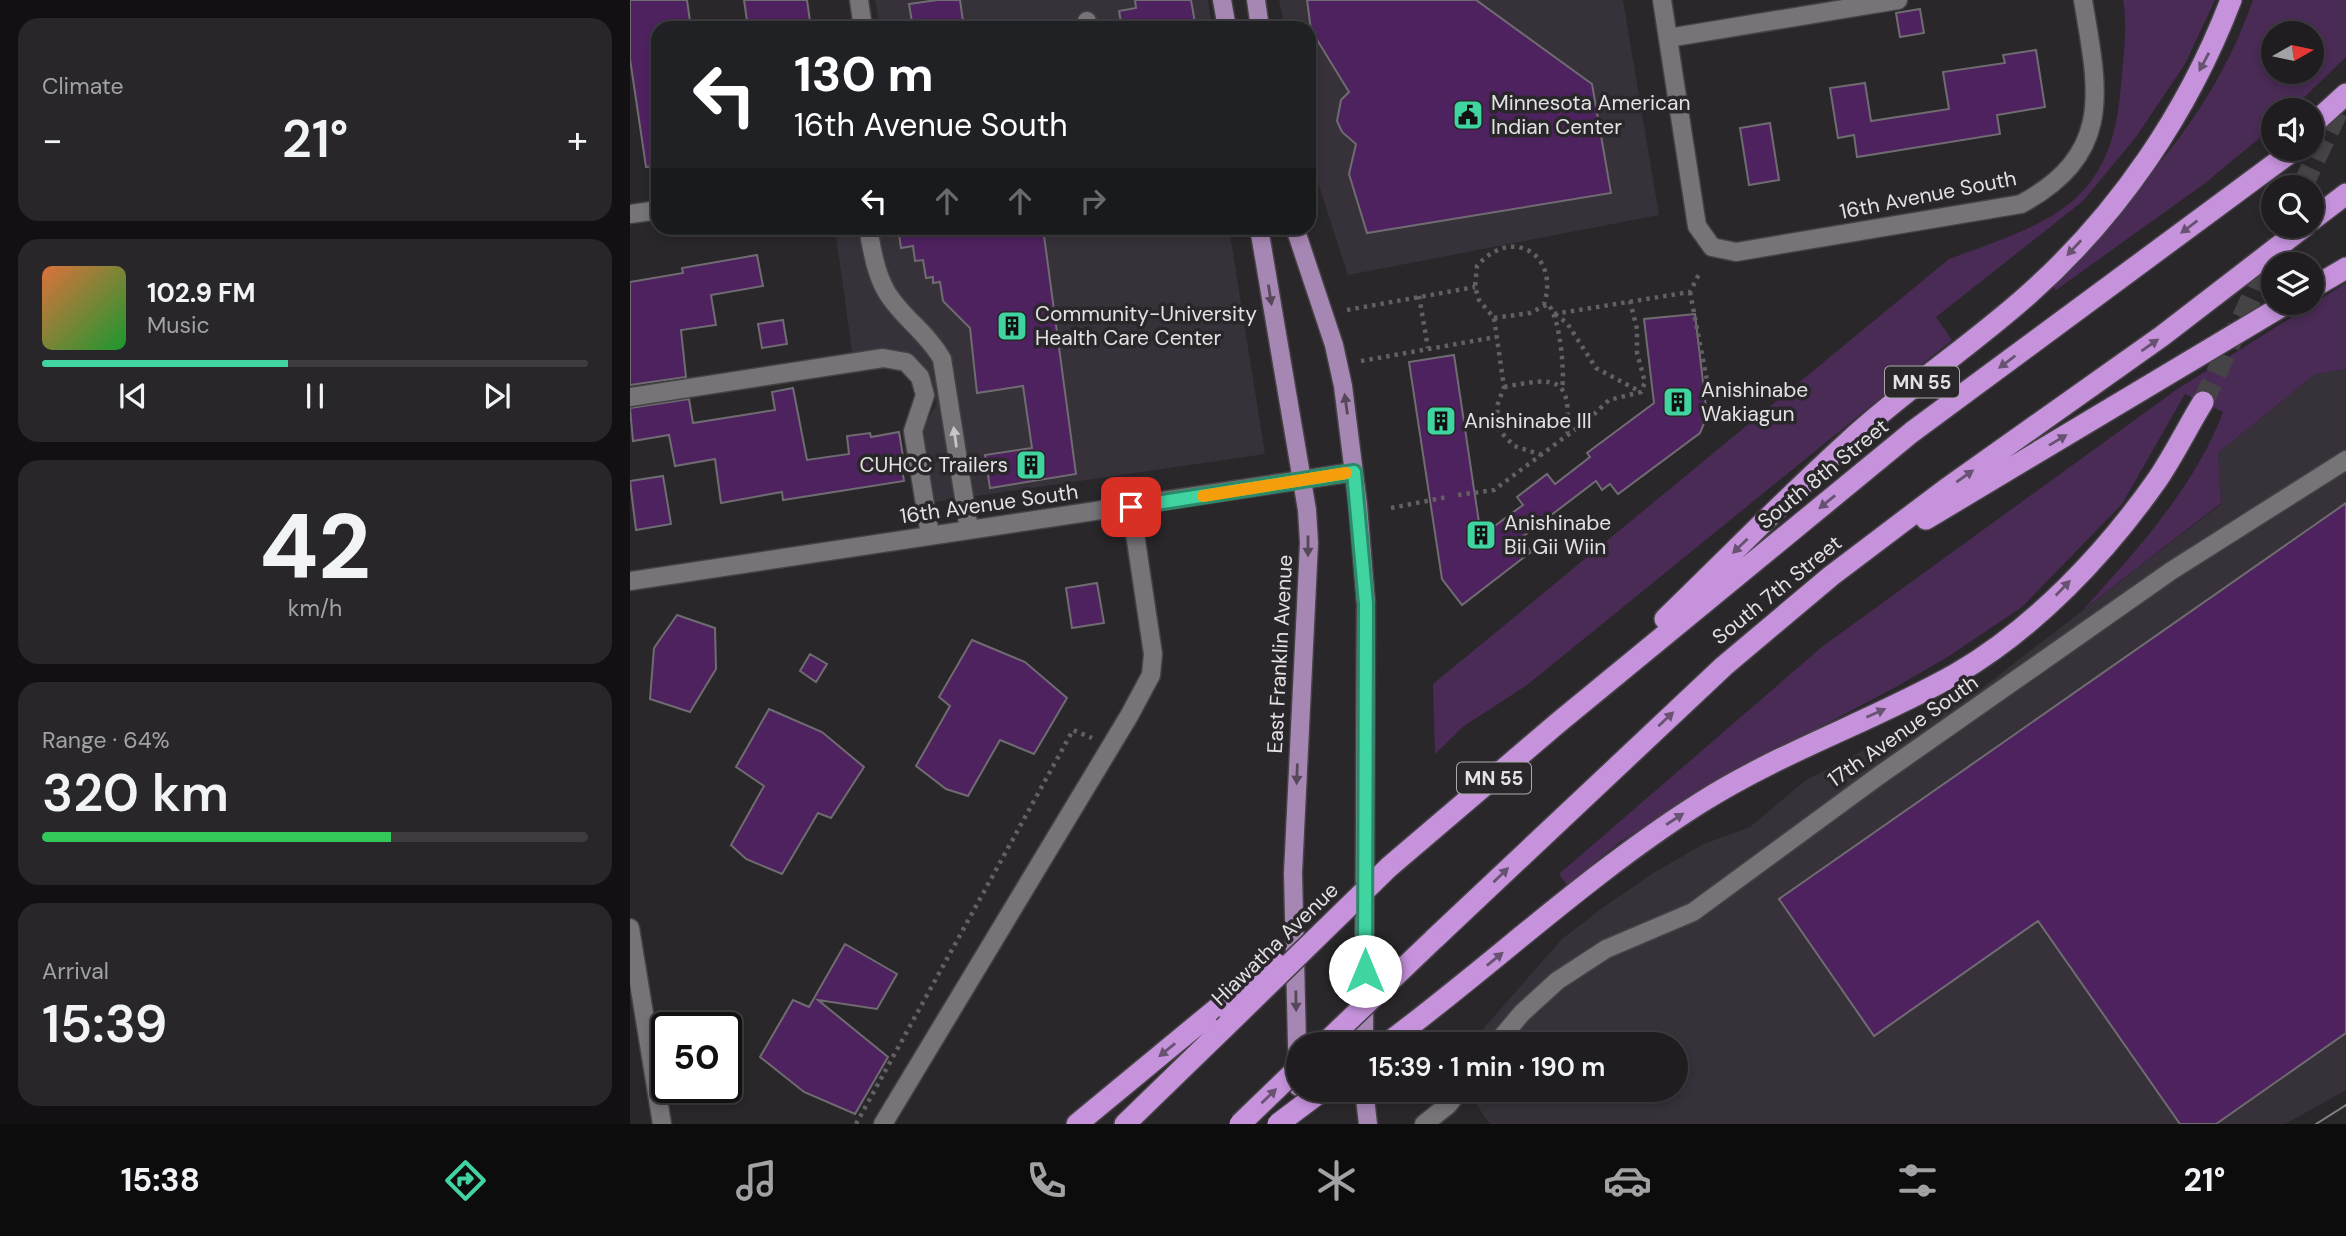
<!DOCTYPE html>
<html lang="en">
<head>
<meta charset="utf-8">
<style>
	:root { --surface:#201d20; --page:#282629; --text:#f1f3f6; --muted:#a2a2a5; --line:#3d3b3e; --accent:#40d4a1 }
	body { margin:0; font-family:"DM Sans",sans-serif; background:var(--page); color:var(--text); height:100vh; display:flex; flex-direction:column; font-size:26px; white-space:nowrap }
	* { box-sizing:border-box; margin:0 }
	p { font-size:23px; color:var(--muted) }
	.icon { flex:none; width:38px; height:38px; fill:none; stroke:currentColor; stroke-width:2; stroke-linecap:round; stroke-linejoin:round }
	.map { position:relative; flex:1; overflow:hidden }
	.details { display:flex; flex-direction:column; gap:18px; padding:18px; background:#121012; width:630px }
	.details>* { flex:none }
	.top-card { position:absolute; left:21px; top:21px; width:665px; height:214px; border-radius:21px; box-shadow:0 4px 10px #0003,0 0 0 2px var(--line); background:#202124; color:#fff; overflow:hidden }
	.needle { width:46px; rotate:81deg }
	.fabs { position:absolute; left:1631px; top:21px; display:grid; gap:14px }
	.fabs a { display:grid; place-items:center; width:63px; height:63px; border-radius:50%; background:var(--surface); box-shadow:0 4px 10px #0003,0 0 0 2px var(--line); font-size:35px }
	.speed { position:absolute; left:21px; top:1012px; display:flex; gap:14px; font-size:35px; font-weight:700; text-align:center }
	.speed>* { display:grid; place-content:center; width:91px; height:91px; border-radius:50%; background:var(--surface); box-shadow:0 4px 10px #0003,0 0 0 2px var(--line); line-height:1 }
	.speed .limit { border:4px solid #111; border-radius:10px; background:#fff; color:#111 }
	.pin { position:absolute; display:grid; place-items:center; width:60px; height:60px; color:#fff; margin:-30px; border-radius:14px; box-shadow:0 4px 10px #0006 }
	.me { position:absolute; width:77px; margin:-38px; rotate:0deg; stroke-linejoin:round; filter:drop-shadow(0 0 5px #0008) }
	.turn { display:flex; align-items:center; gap:24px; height:147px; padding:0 28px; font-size:32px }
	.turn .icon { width:91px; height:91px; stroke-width:2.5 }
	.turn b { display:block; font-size:49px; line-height:60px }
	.lanes { display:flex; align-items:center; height:66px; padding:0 28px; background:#0003; justify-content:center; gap:35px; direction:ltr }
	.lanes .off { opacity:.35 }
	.big { font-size:52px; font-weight:600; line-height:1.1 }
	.details .tile { flex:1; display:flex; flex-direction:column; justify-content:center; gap:10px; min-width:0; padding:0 24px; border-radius:21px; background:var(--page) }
	.details .dial { align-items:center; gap:0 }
	.dial b { font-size:91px; line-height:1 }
	.song { display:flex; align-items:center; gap:21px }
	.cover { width:84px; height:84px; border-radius:10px; background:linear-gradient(135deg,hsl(20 70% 55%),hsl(130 70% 35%)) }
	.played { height:7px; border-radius:4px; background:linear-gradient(90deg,var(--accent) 45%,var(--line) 45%) }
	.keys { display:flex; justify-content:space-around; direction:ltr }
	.heat { display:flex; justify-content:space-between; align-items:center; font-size:38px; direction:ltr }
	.charge { height:10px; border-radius:5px; background:linear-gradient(90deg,#34c759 64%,var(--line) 0) }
	.trip { position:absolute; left:656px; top:1032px; width:402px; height:70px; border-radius:35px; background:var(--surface); box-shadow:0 4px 10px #0003,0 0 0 2px var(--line); font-weight:600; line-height:70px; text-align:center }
	.dock { display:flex; height:112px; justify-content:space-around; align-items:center; background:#0d0c0d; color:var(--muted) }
	.dock .icon { width:49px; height:49px }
	.dock .current { color:var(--accent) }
	.dock b { font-size:32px; color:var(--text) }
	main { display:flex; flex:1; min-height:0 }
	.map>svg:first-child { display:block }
	.built { fill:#373139 }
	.green { fill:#492b55; fill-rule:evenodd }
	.building { fill:#4e225f; stroke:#6f6c71; stroke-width:2 }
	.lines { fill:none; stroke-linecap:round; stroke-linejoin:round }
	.highway-tunnel { stroke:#464347; stroke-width:21; stroke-dasharray:21 10; stroke-linecap:butt }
	.minor-casing { stroke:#444245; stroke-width:21 }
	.major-casing { stroke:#444245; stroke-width:21 }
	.highway-casing { stroke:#444245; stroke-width:24 }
	.path { stroke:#626063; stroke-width:4.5; stroke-dasharray:3.5 5; stroke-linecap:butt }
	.minor { stroke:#777478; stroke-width:18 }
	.major { stroke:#a686b3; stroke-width:18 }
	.highway { stroke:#c592db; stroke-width:21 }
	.tram { stroke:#828083; stroke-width:2 }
	.highway-bridge-casing { stroke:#444245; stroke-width:24; stroke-linecap:butt }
	.highway-bridge { stroke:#c592db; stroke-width:21 }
	.oneway { fill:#685271 }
	.oneway2 { fill:#55485b }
	.oneway3 { fill:#c8c6c9 }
	.route-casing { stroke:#2a8a69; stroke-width:18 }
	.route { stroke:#40d4a1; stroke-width:12 }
	.slow { stroke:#f59e0b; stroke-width:12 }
	.labels { text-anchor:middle; stroke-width:7; stroke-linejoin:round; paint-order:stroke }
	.shield { fill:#2a272b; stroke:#aca9ac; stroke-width:2 }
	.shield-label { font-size:19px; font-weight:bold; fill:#e3e1e4 }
	.poi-label { font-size:21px; fill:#e3e1e4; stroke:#2a272b; text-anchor:start }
	.street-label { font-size:21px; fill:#e3e1e4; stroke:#2a272b }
</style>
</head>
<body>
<main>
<section class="details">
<div class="tile"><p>Climate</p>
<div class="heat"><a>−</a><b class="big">21°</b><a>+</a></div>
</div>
<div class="tile">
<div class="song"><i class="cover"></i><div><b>102.9 FM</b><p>Music</p></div></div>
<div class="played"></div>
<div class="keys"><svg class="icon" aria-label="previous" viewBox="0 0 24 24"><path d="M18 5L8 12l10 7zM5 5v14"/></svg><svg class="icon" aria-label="pause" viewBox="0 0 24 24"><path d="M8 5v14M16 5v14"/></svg><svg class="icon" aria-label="next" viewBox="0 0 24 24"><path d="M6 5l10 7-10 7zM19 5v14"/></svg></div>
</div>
<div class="tile dial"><b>42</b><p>km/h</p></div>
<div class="tile"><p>Range · 64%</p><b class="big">320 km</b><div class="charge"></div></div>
<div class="tile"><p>Arrival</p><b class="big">15:39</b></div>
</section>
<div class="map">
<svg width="1716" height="1124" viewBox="0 0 1716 1124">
	<rect width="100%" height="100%" fill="#2a272b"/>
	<path class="built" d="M 245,0 L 578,0 L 582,28 L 250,28 Z
		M 649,0 L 993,0 L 1029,215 L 718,275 L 679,155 L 679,28 L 655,28 Z
		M 205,228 L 599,228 L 635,454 L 299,503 L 290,432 L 306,405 L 302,381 L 293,367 L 271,352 L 223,358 Z
		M 1716,369 L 1716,1090 L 1655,1124 L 860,1124 L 836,1090 L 1046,1090 L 1046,1045 L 839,1045 L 932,939 L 971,909 L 1023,873 L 1074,844 L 1120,827 L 1176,780 L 1347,692 L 1591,504 L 1588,453 L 1684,375 Z"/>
	<path class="green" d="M 1493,0 L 1585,0 L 1555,64 L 1506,137 L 1453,201 L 1306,317 L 1322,340 L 897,685 L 834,726 L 805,754 L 803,684 L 1319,259 C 1420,222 1482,206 1491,85 C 1493,57 1498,28 1493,0 Z
		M 1623,0 L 1716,0 L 1716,57 L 1661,110 L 1643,110 L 1643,127 L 1574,184 L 1426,290 L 1419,282 C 1504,196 1583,117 1623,0 ZM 1643,33 L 1682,33 L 1682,72 L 1643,72 Z
		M 1716,283 L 1716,369 L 1684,375 L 1588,453 L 1591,503 L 1453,610 C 1506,551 1565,487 1593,412 L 1555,394 L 1492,504 L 1392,607 L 1316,658 L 1264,688 L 1084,783 L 990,842 L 937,885 L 929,874 L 1193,646 L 1546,390 Z"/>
	<path class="building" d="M 0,0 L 57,0 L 61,28 L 28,28 L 28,166 L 16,167 L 0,59 Z
		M 114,0 L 177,0 L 181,28 L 118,28 Z
		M 307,0 L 330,0 L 334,28 L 283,28 L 279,4 Z
		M 505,0 L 561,0 L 566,28 L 492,28 L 489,11 L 506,8 Z
		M 677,0 L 846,0 L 962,84 L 981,193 L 737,233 L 719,174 L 726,144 L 712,132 L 707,121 L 711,100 L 719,92 L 681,30 Z
		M 1290,9 L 1294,33 L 1270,37 L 1266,13 Z
		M 1406,50 L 1415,107 L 1367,115 L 1370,134 L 1227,157 L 1224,135 L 1208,138 L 1200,88 L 1235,83 L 1241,121 L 1319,109 L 1313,72 L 1375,63 L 1373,55 Z
		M 1140,123 L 1149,180 L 1119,185 L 1110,128 Z
		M 268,228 L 413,228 L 446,474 L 360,488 L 355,455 L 402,448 L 393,386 L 347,393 L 340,328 L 313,301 L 310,282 L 303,283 L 303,277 L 296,278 L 293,260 L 285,261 L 283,246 L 271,248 Z
		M 127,255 L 133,286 L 81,295 L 86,325 L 51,330 L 56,377 L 0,385 L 0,282 L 53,273 L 52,268 Z
		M 1065,314 L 1077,416 L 1070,433 L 988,494 L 980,484 L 972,490 L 966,481 L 891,538 L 901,552 L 832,605 L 812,579 L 779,362 L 824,355 L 851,536 L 893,505 L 887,497 L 917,474 L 925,484 L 960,457 L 957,453 L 1024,403 L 1014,319 Z
		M 153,320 L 157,344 L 132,348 L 128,324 Z
		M 163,388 L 177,460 L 219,454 L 217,436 L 240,433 L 241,437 L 269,432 L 275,469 L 272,469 L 274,481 L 153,500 L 152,492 L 91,503 L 85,459 L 45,466 L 39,435 L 3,441 L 0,408 L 59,399 L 63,423 L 145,410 L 142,392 Z
		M 33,476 L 41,524 L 6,530 L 0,481 Z
		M 1716,503 L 1716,1033 L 1586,1124 L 1550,1124 L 1408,921 L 1244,1036 L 1149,899 Z
		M 467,583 L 474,623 L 442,628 L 436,588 Z
		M 47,615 L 85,628 L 86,669 L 60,712 L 20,699 L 24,648 Z
		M 342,640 L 395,662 L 437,698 L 404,754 L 370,740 L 338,796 L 316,789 L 286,766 L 320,706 L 309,697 Z
		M 180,654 L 197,664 L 186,682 L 170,671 Z
		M 139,709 L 192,732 L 234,767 L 201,818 L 188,813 L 152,874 L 116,859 L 101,845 L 134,786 L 106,767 Z
		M 215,944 L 267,974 L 247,1009 L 188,1000 L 258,1057 L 225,1114 L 174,1092 L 130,1057 L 163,1000 L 179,1007 Z"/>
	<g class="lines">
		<path class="highway-tunnel" d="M 1672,187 L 1716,94
			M 1573,402 L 1655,226"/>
		<g class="minor-casing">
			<path id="minor" d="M 229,0 L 233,28
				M 1032,0 L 1067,226 L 1082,247 L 1106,252 L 1391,204 C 1485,153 1468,90 1453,0
				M 457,21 L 458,28
				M 1038,38 L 1268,0
				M 0,214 L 28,210
				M 238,228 C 242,249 245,271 256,291 C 271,317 297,332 312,359 L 339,529
				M 0,397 L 253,358 L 276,362 L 290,377 L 295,395 L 283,431 L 300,535
				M 0,581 L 724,472
				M 0,928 L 32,1124
				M 865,1045 L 892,1013 L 927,981 L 976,949 L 1063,912 L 1247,777 L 1541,571 L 1716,460
				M 253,1124 L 499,716 L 521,675 L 523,654 L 501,507
				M 794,1124 L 818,1105 L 830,1090"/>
		</g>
		<g class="major-casing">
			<path id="major" d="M 592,0 L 597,28
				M 626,0 L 630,28
				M 629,228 L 677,510 L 679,543 L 663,873 L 668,1087
				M 665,228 L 704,345 L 713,386 L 728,505 L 736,604 L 734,1045
				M 734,1090 L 738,1124"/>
		</g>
		<g class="highway-casing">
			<path id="highway" d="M 1682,125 L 1716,94
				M 1682,220 L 1716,194
				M 1682,288 L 1716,268
				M 1296,519 L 1657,303
				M 1035,619 C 1096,560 1155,499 1218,442 C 1275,389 1341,346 1399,294 C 1489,214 1558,112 1601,0
				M 759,867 L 929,722 L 1282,432 L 1665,149
				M 804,939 L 1094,666 L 1201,576 L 1316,489 L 1532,336 L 1675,226
				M 755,1045 C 861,966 958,874 1070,803 C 1152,751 1243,721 1326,674 C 1405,628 1475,554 1527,480 C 1544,455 1557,428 1573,402
				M 447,1124 L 590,1006
				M 495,1124 L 594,1028"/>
		</g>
		<path class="path" d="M 1060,292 L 1079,391
			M 789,296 L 798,348
			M 717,310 L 845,287
			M 924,314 L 1060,292 L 1069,274
			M 925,314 L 937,323 L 966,368 L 1011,392
			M 864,318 L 900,313 L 918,304 C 930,318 935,371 932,389
			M 731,361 L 866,337
			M 874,387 C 926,377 942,375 937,435
			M 912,455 L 884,446 L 869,430 L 867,406 L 874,387 L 864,318 L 849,300 L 845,287 L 847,266 C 882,225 930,255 914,304
			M 828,495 L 864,490 L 959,419 L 979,400 L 1011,392 L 1015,382 L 1007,353 L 1007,329 L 1000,301
			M 761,508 L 817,497
			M 226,1124 L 443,730 L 462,738"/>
		<use href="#minor" class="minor"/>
		<use href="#major" class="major"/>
		<use href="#highway" class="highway"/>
		<path class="tram" d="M 1686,1124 L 1716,1105"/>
		<g class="highway-bridge-casing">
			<path id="highway-bridge" d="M 590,1006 L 644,962
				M 594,1028 L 759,867
				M 693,1045 L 804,939
				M 610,1124 L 668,1068
				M 648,1124 L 693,1090"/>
		</g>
		<use href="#highway-bridge" class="highway-bridge"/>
	</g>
	<defs><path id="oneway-solid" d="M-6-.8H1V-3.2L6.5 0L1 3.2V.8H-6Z" transform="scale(1.75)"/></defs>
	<g class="oneway">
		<use href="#oneway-solid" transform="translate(1574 62) rotate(118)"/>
		<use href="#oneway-solid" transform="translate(1559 227) rotate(143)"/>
		<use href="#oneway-solid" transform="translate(1444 248) rotate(133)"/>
		<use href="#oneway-solid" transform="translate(1520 345) rotate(-35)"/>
		<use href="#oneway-solid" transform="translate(1377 362) rotate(143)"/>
		<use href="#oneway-solid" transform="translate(1428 440) rotate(-31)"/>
		<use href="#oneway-solid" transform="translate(1335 476) rotate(-35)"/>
		<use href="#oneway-solid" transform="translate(1197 502) rotate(141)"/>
		<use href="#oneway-solid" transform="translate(1110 546) rotate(136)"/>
		<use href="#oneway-solid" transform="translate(1433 588) rotate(-46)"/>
		<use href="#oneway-solid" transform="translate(1246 713) rotate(-24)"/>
		<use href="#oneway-solid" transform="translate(1036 719) rotate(-43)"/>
		<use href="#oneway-solid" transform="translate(1045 819) rotate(-33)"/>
		<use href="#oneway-solid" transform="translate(871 875) rotate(-44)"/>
		<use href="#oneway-solid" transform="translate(865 959) rotate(-39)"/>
		<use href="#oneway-solid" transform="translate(537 1050) rotate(141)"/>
		<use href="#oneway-solid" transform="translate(639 1096) rotate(-44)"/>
	</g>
	<g class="oneway2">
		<use href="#oneway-solid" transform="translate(640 295) rotate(81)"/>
		<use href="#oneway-solid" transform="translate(716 404) rotate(-98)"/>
		<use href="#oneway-solid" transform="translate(678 546) rotate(90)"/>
		<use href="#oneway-solid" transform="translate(667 774) rotate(92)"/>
		<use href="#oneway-solid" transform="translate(666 1001) rotate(89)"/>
	</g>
	<use class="oneway3" href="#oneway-solid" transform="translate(325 437) rotate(-98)"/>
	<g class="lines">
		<g class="route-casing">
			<path id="route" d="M 501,507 L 724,472 L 736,604 L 735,971"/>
		</g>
		<use href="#route" class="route"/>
		<path class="slow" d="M 573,496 L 716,473"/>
	</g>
	<defs>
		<g id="civic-square" transform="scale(1.575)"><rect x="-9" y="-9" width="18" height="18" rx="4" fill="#40d4a1" stroke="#2a272b"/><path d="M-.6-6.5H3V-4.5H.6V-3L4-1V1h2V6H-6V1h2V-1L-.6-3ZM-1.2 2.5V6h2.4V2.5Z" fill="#111"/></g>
		<g id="building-square" transform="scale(1.575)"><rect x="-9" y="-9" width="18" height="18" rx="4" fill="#40d4a1" stroke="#2a272b"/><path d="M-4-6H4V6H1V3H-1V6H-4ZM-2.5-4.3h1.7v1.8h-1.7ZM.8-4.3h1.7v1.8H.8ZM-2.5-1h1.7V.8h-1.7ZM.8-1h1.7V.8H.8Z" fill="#111"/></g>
	</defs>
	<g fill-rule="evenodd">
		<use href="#civic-square" x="838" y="115"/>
		<use href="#building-square" x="382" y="326"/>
		<use href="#building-square" x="1048" y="402"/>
		<use href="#building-square" x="811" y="421"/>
		<use href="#building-square" x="401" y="465"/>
		<use href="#building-square" x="851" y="535"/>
	</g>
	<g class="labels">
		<g class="shield">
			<rect x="1255" y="366.5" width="74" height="31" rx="5"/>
			<rect x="827" y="762.5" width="74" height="31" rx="5"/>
		</g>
		<g class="shield-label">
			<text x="1292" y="389">MN 55</text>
			<text x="864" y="785">MN 55</text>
		</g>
		<g class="poi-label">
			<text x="861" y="110">Minnesota American<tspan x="861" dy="24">Indian Center</tspan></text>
			<text x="405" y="321">Community-University<tspan x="405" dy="24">Health Care Center</tspan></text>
			<text x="1071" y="397">Anishinabe<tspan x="1071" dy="24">Wakiagun</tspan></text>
			<text x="834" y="428">Anishinabe III</text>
			<text x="378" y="472" text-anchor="end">CUHCC Trailers</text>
			<text x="874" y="530">Anishinabe<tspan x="874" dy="24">Bii Gii Wiin</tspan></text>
		</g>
		<g class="street-label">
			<text transform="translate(1298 195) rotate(-11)" y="7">16th Avenue South</text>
			<text transform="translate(1193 474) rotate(-39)" y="7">South 8th Street</text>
			<text transform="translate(359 504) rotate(-8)" y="7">16th Avenue South</text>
			<text transform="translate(1147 590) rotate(-39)" y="7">South 7th Street</text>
			<text transform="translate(650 654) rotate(-87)" y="7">East Franklin Avenue</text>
			<text transform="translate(1273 731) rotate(-35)" y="7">17th Avenue South</text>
			<text transform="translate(645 944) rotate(-44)" y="7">Hiawatha Avenue</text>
		</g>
	</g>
</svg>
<div class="fabs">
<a><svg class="needle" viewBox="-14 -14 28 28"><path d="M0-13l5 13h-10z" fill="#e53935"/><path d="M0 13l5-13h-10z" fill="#a2a2a5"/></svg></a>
<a><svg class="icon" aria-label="sound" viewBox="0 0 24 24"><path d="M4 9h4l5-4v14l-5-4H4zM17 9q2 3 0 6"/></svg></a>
<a><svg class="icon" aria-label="search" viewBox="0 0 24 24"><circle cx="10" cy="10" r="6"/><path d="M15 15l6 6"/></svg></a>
<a><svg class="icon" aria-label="layers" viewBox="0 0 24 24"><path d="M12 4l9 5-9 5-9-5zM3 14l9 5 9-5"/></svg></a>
</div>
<div class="speed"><div class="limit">50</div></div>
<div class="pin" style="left:501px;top:507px;background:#d93025"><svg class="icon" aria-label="arrive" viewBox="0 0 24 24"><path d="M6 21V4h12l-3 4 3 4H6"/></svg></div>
<svg class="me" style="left:735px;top:971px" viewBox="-20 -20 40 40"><circle r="19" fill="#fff"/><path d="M0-13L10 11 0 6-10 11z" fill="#40d4a1"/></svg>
<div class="trip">15:39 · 1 min · 190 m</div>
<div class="top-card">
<div class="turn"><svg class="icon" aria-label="left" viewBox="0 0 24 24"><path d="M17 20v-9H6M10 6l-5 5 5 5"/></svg><div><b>130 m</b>16th Avenue South</div></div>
<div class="lanes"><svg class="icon" aria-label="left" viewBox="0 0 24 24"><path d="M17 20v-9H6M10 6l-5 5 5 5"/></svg><svg class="icon off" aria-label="ahead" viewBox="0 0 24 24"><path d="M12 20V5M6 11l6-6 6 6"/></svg><svg class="icon off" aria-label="ahead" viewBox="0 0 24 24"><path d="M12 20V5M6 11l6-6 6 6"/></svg><svg class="icon off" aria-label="right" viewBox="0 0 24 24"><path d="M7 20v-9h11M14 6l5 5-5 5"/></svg></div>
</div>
</div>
</main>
<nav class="dock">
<b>15:38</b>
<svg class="icon current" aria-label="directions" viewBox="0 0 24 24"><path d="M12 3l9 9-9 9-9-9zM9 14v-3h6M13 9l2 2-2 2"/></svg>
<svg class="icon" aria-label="music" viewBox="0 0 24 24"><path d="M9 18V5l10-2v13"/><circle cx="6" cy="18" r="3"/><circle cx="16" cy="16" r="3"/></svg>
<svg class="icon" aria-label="phone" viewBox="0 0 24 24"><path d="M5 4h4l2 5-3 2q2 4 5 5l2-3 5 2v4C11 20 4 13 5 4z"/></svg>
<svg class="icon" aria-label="climate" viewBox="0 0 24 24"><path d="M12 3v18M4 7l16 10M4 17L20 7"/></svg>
<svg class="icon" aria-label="car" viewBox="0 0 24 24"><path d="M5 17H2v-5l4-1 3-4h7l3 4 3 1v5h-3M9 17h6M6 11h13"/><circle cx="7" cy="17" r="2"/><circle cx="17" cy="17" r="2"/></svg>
<svg class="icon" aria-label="filters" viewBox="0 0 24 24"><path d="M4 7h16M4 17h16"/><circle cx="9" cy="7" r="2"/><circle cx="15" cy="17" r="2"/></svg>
<b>21°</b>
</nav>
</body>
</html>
